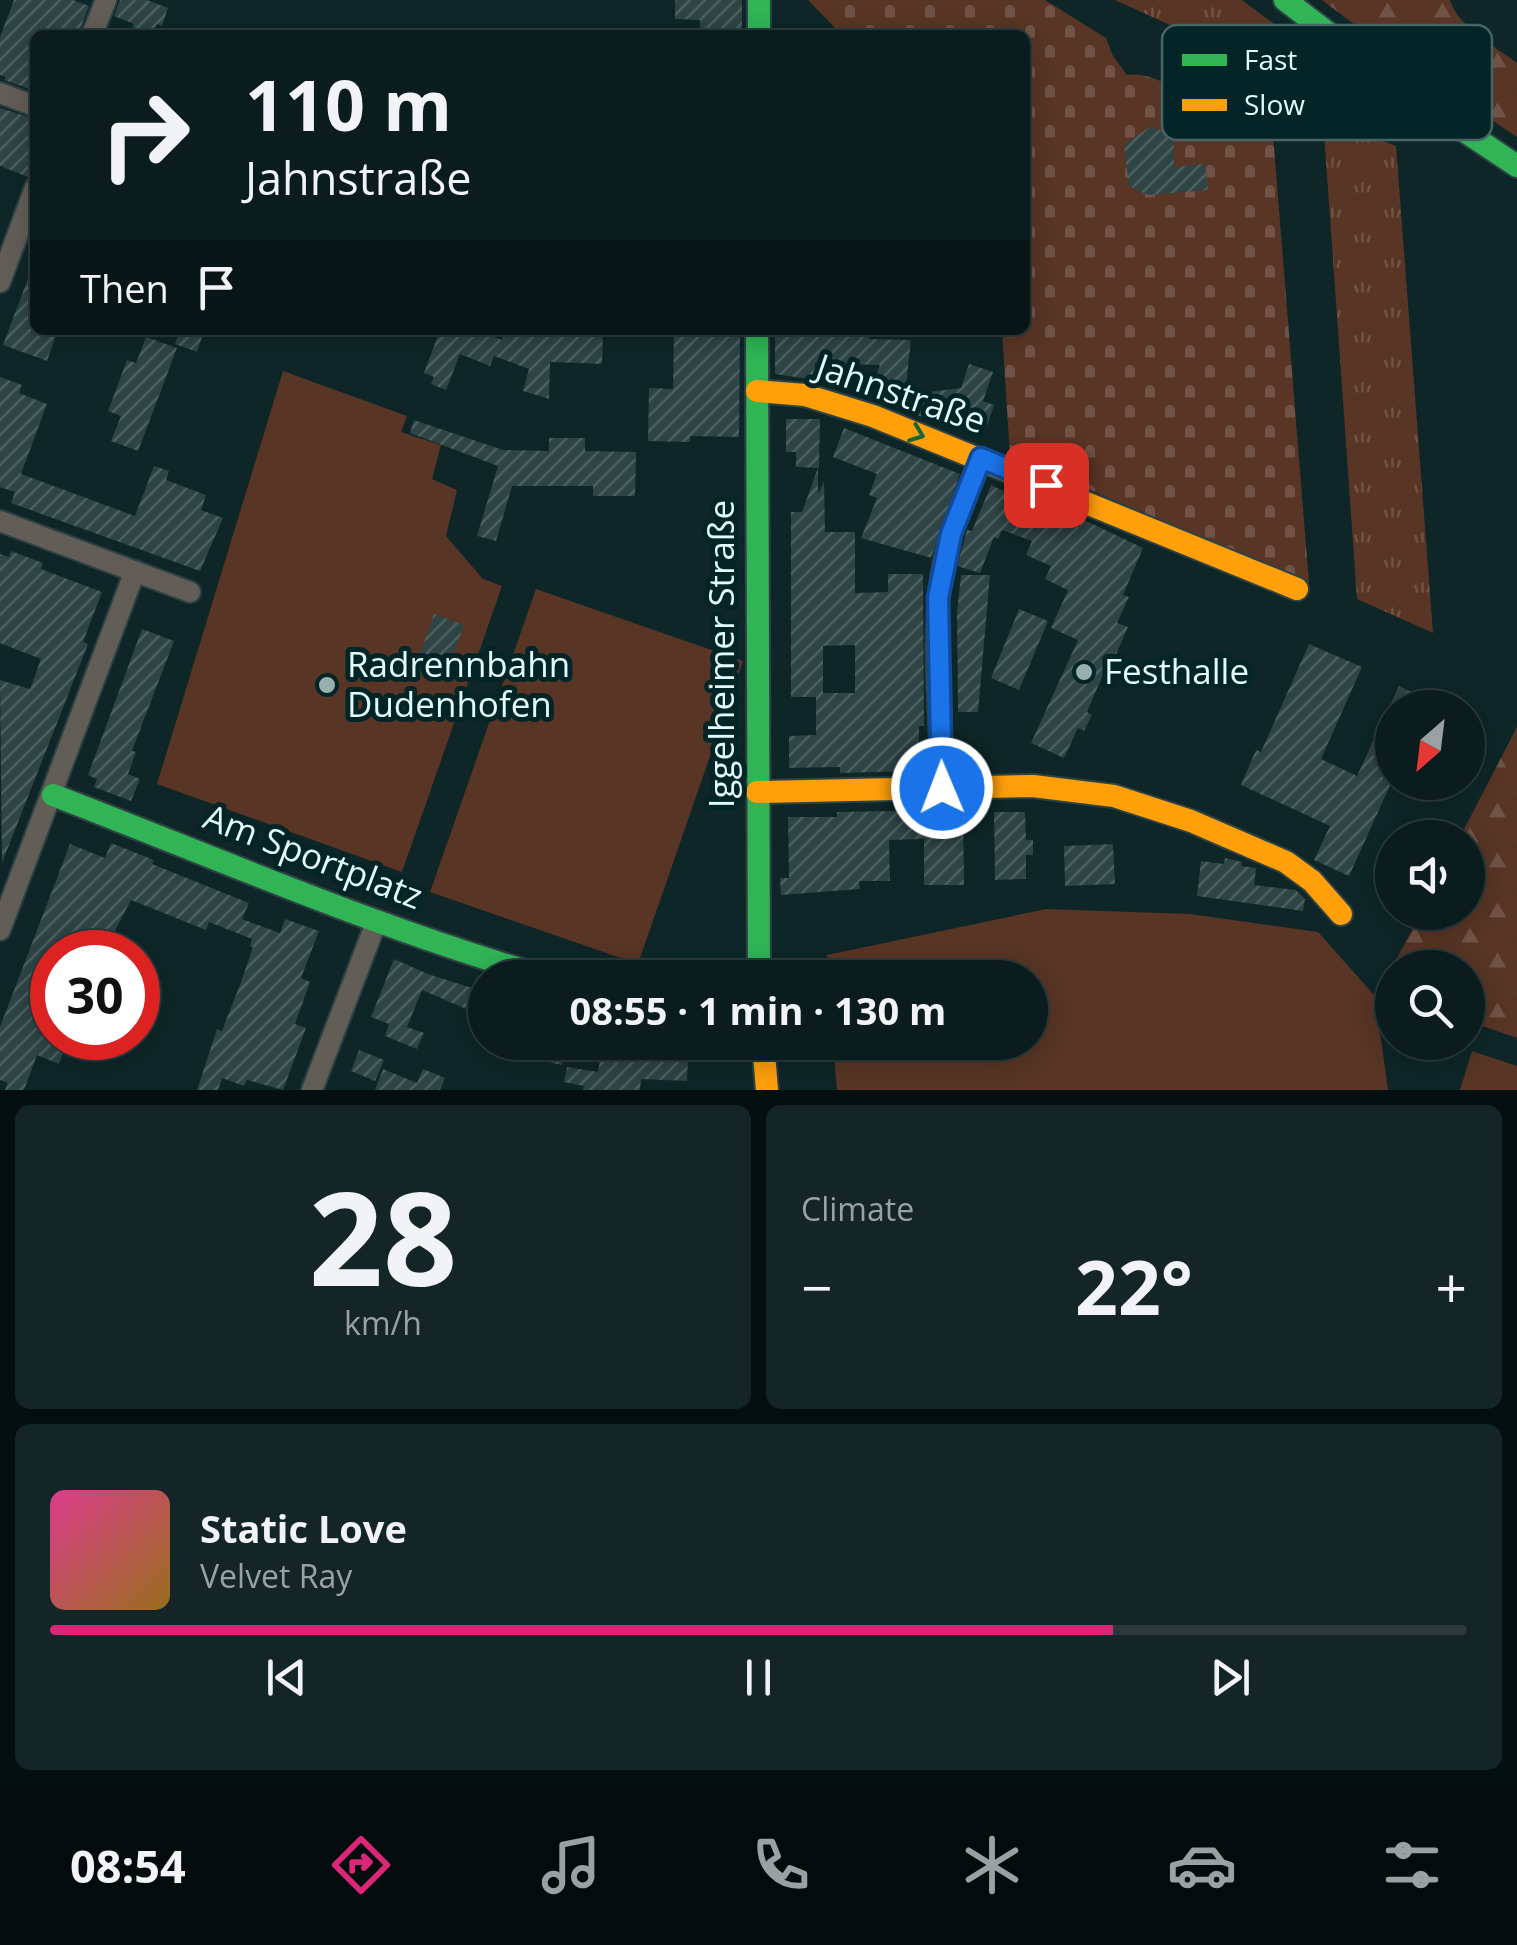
<!DOCTYPE html>
<html lang="en">
<head>
<meta charset="utf-8">
<style>
	:root { --surface:#0a1c1e; --page:#132527; --text:#f1f3f6; --muted:#99a1a4; --line:#2a3a3c; --accent:#db2777 }
	body { margin:0; font-family:"Open Sans",sans-serif; background:var(--page); color:var(--text); height:100vh; display:flex; flex-direction:column; font-size:38px; white-space:nowrap }
	* { box-sizing:border-box; margin:0 }
	p { font-size:32px; color:var(--muted) }
	.icon { flex:none; width:55px; height:55px; fill:none; stroke:currentColor; stroke-width:2; stroke-linecap:round; stroke-linejoin:round }
	.map { position:relative; height:1090px; overflow:hidden }
	.drawer { display:flex; flex-direction:column; gap:15px; padding:15px; background:#060f10; flex:1 }
	.drawer>* { flex:none }
	.hud { position:absolute; left:30px; top:30px; width:1000px; height:305px; border-radius:15px; box-shadow:0 5px 25px #0003,0 0 0 2px var(--line); background:#0a1c1e; color:var(--text); overflow:hidden }
	.needle { width:65px; rotate:208deg }
	.fabs { position:absolute; left:1375px; top:690px; display:grid; gap:20px }
	.fabs a { display:grid; place-items:center; width:110px; height:110px; border-radius:50%; background:var(--surface); box-shadow:0 5px 25px #0003,0 0 0 2px var(--line); font-size:50px }
	.speed { position:absolute; left:30px; top:930px; display:flex; gap:20px; font-size:50px; font-weight:700; text-align:center }
	.speed>* { display:grid; place-content:center; width:130px; height:130px; border-radius:50%; background:var(--surface); box-shadow:0 5px 25px #0003,0 0 0 2px var(--line); line-height:1 }
	.speed .limit { border:15px solid #d22; background:#fff; color:#111 }
	.pin { position:absolute; display:grid; place-items:center; width:85px; height:85px; color:#fff; margin:-42px; border-radius:20px; box-shadow:0 5px 15px #0006 }
	.me { position:absolute; width:110px; margin:-55px; rotate:359deg; stroke-linejoin:round; filter:drop-shadow(0 0 8px #0008) }
	.turn { display:flex; align-items:center; gap:35px; height:210px; padding:0 50px; font-size:45px }
	.turn .icon { width:130px; height:130px; stroke-width:2.5 }
	.turn b { display:block; font-size:70px; line-height:85px }
	.then { display:flex; align-items:center; height:95px; padding:0 50px; background:#0003; gap:20px; font-size:38px }
	.big { font-size:75px; font-weight:700; line-height:1.1 }
	.drawer .card { flex:1; display:flex; flex-direction:column; justify-content:center; gap:15px; min-width:0; padding:0 35px; border-radius:15px; background:var(--page) }
	.drawer .dial { align-items:center; gap:0 }
	.dial b { font-size:130px; line-height:1 }
	.song { display:flex; align-items:center; gap:30px }
	.cover { width:120px; height:120px; border-radius:15px; background:linear-gradient(135deg,hsl(330 70% 55%),hsl(40 70% 35%)) }
	.played { height:10px; border-radius:5px; background:linear-gradient(90deg,var(--accent) 75%,var(--line) 75%) }
	.keys { display:flex; justify-content:space-around; direction:ltr }
	.heat { display:flex; justify-content:space-between; align-items:center; font-size:55px; direction:ltr }
	.drawer .tiles { flex:1; display:grid; gap:15px; grid-template-columns:1fr 1fr }
	.card:last-child { grid-column:span 2 }
	.trip { position:absolute; left:468px; top:960px; width:580px; height:100px; border-radius:50px; background:var(--surface); box-shadow:0 5px 25px #0003,0 0 0 2px var(--line); font-weight:700; line-height:100px; text-align:center }
	.menu { display:flex; height:160px; justify-content:space-around; align-items:center; background:#040b0c; color:var(--muted) }
	.menu .icon { width:70px; height:70px }
	.menu .on { color:var(--accent) }
	.menu b { font-size:45px; color:var(--text) }
	.map>svg:first-child { display:block }
	.grass { fill:url(#grass-tufts) }
	.forest { fill:url(#forest-firs) }
	.cemetery { fill:url(#cemetery-stones) }
	.pitch { fill:#583525 }
	.building { fill:url(#building-hatch); fill-rule:evenodd }
	.lines { fill:none; stroke-linecap:round; stroke-linejoin:round }
	.street-casing { stroke:#2e4243; stroke-width:24 }
	.fast-casing { stroke:#2e4243; stroke-width:26 }
	.slow-casing { stroke:#2e4243; stroke-width:26 }
	.street { stroke:#635d58; stroke-width:20 }
	.fast { stroke:#30b455; stroke-width:22 }
	.slow { stroke:#ff9f0a; stroke-width:22 }
	.oneway { stroke:#18653c }
	.route-casing { stroke:#114b97; stroke-width:25 }
	.route { stroke:#1a73e8; stroke-width:18 }
	.poi-dot { fill:#98afb0; stroke:#042527; stroke-width:4 }
	.labels { text-anchor:middle; stroke-width:10; stroke-linejoin:round; paint-order:stroke }
	.street-label { font-size:35px; fill:#e3f9fa; stroke:#042527 }
	.poi-label { font-size:35px; fill:#e3f9fa; stroke:#042527; text-anchor:start }
	.key { fill:#042527; stroke:#476566; stroke-width:2.5 }
	.key-label { font-size:28px; fill:#e3f9fa }
</style>
</head>
<body>
<div class="map">
<svg width="1517" height="1090" viewBox="0 0 1517 1090">
	<defs>
		<pattern id="grass-tufts" width="24" height="20" patternUnits="userSpaceOnUse" patternTransform="scale(2.5)"><rect width="24" height="20" fill="#583525"/><path d="M3 7l-1-3M5 7V3M7 7l1-3M15 17l-1-3M17 17v-4M19 17l1-3" fill="none" stroke="#705346"/></pattern>
		<pattern id="forest-firs" width="22" height="20" patternUnits="userSpaceOnUse" patternTransform="scale(2.5)"><rect width="22" height="20" fill="#583525"/><path d="M5 1l3.5 6h-7zM16 11l3.5 6h-7z" fill="#705346"/></pattern>
		<pattern id="cemetery-stones" width="16" height="16" patternUnits="userSpaceOnUse" patternTransform="scale(2.5)"><rect width="16" height="16" fill="#583525"/><path d="M2 7V4a2 2 0 0 1 4 0v3zM10 15v-3a2 2 0 0 1 4 0v3z" fill="#705346"/></pattern>
		<pattern id="building-hatch" width="6" height="6" patternUnits="userSpaceOnUse" patternTransform="scale(2.5)"><rect width="6" height="6" fill="#2e4445"/><path d="M-1 1l2-2M0 6l6-6M5 7l2-2" fill="none" stroke="#4c6061"/></pattern>
	</defs>
	<rect width="100%" height="100%" fill="#0e2628"/>
	<path class="grass" d="M 1115,0 L 1242,0 L 1395,115 L 1389,125 Z
		M 1323,118 L 1396,146 L 1433,633 L 1357,599 Z"/>
	<path class="forest" d="M 1322,0 L 1450,0 C 1458,27 1496,47 1517,63 L 1517,137 L 1395,55 Z
		M 1517,727 L 1517,1038 L 1468,1021 L 1468,968 L 1398,967 L 1395,962 L 1421,913 L 1468,912 L 1468,838 L 1460,837 Z"/>
	<path class="cemetery" d="M 808,0 L 1045,0 L 1106,38 L 1113,56 L 1127,75 C 1160,70 1186,103 1220,101 L 1226,86 L 1270,97 L 1309,583 L 1010,456 L 1002,330 L 1025,330 L 1025,35 L 842,35 Z"/>
	<path class="pitch" d="M 283,371 L 407,416 L 401,432 L 441,445 L 432,479 L 457,490 L 446,536 L 483,579 L 502,586 L 402,872 L 157,784 Z
		M 536,589 L 743,661 L 638,964 L 430,892 Z
		M 1046,909 L 1190,914 L 1318,932 L 1375,996 L 1388,1090 L 837,1090 L 833,1043 L 1030,1042 L 1030,978 L 829,977 L 827,955 Z
		M 1472,1051 L 1517,1066 L 1517,1090 L 1460,1090 Z"/>
	<path class="building" d="M 14,0 L 73,0 L 89,6 L 78,35 L 35,35 L 35,91 L 4,80 L 6,77 L 0,75 L 0,37 Z
		M 120,0 L 147,0 L 168,8 L 162,26 L 157,24 L 152,35 L 129,35 L 134,24 L 114,16 Z
		M 675,0 L 742,0 L 742,35 L 700,35 L 700,20 L 675,19 Z
		M 0,108 L 35,119 L 35,157 L 28,177 L 0,166 Z
		M 1151,126 L 1173,136 L 1174,167 L 1205,164 L 1208,190 L 1148,195 L 1129,186 L 1124,145 Z
		M 33,265 L 35,330 L 58,330 L 47,361 L 3,345 Z
		M 180,330 L 202,337 L 197,352 L 175,344 Z
		M 440,330 L 476,330 L 502,340 L 506,330 L 603,330 L 602,364 L 550,362 L 549,399 L 523,391 L 529,369 L 494,356 L 490,366 L 460,354 L 446,390 L 431,384 L 434,377 L 424,373 Z
		M 674,330 L 740,330 L 739,437 L 690,436 L 690,442 L 648,441 L 649,388 L 673,389 Z
		M 775,330 L 870,330 L 869,339 L 911,340 L 905,395 L 961,388 L 969,364 L 993,372 L 983,401 L 994,405 L 987,426 L 935,408 L 930,420 L 868,396 L 880,365 L 815,363 L 815,380 L 775,374 Z
		M 146,337 L 177,348 L 138,451 L 111,441 L 121,416 L 108,411 L 127,360 L 136,363 Z
		M 0,377 L 22,385 L 19,393 L 47,404 L 21,474 L 135,516 L 154,466 L 169,471 L 166,480 L 206,495 L 201,510 L 223,518 L 200,571 L 11,503 L 15,492 L 0,487 Z
		M 786,419 L 820,419 L 819,468 L 796,467 L 796,452 L 786,452 Z
		M 414,420 L 503,450 L 549,451 L 549,438 L 585,438 L 585,451 L 636,452 L 635,496 L 593,496 L 593,486 L 512,486 L 496,541 L 477,536 L 498,466 L 410,433 Z
		M 844,428 L 960,474 L 931,558 L 861,538 L 877,498 L 869,495 L 877,474 L 833,457 Z
		M 818,468 L 818,494 L 824,482 L 825,532 L 855,532 L 855,593 L 888,592 L 888,574 L 923,574 L 924,726 L 919,726 L 919,771 L 840,773 L 840,767 L 789,768 L 789,736 L 816,735 L 816,697 L 791,697 L 791,512 L 802,512 ZM 855,645 L 855,693 L 823,693 L 823,646 Z
		M 991,485 L 1079,527 L 1082,519 L 1143,548 L 1123,595 L 1129,597 L 1117,623 L 1128,627 L 1115,657 L 1118,658 L 1112,673 L 1105,670 L 1087,712 L 1092,715 L 1084,731 L 1078,728 L 1064,758 L 1031,743 L 1078,640 L 1051,628 L 1068,590 L 1045,579 L 1051,566 L 1026,555 L 1032,541 L 1002,530 L 998,539 L 994,537 L 980,573 L 957,566 L 967,530 L 972,531 Z
		M 11,551 L 43,563 L 41,569 L 102,592 L 83,642 L 88,644 L 2,863 L 0,680 L 30,689 L 41,659 L 0,643 L 0,554 L 9,557 Z
		M 961,575 L 990,575 L 978,712 L 958,712 L 957,612 Z
		M 1019,609 L 1048,621 L 1019,690 L 991,678 Z
		M 434,614 L 464,625 L 444,681 L 414,671 Z
		M 142,629 L 174,641 L 132,751 L 136,752 L 128,774 L 140,779 L 131,801 L 94,787 L 97,779 L 88,775 Z
		M 1309,644 L 1362,667 L 1321,759 L 1357,776 L 1399,686 L 1446,708 L 1392,708 L 1392,781 L 1349,876 L 1314,860 L 1330,826 L 1241,785 L 1256,750 L 1261,752 Z
		M 963,810 L 964,885 L 924,885 L 924,839 L 889,840 L 890,881 L 859,881 L 860,889 L 781,895 L 780,878 L 789,878 L 788,817 L 837,817 L 837,812 Z
		M 994,812 L 1025,812 L 1026,840 L 1033,840 L 1033,855 L 1026,855 L 1026,879 L 995,880 Z
		M 111,843 L 154,860 L 152,864 L 249,903 L 242,919 L 280,933 L 285,919 L 319,931 L 301,978 L 310,982 L 295,1024 L 306,1028 L 283,1090 L 247,1080 L 244,1086 L 222,1078 L 218,1090 L 197,1090 L 217,1029 L 222,1031 L 241,982 L 253,947 L 250,946 L 252,939 L 209,922 L 206,930 L 131,900 L 104,952 L 52,952 L 52,1038 L 67,1043 L 59,1064 L 37,1055 L 24,1090 L 5,1090 L 8,1083 L 0,1080 L 0,1027 L 70,844 L 105,858 Z
		M 1113,844 L 1115,884 L 1065,886 L 1064,846 Z
		M 1225,858 L 1242,862 L 1241,866 L 1256,868 L 1254,885 L 1296,890 L 1305,899 L 1303,911 L 1197,896 L 1201,861 L 1224,864 Z
		M 394,959 L 428,974 L 485,992 L 485,1017 L 422,990 L 407,1027 L 424,1033 L 417,1049 L 385,1036 L 389,1024 L 371,1017 Z
		M 491,1042 L 567,1042 L 562,1065 L 490,1050 Z
		M 603,1042 L 647,1042 L 644,1058 L 688,1060 L 687,1081 L 641,1079 L 640,1090 L 583,1090 L 584,1086 L 564,1082 L 567,1067 L 598,1072 Z
		M 688,1042 L 726,1042 L 725,1059 L 687,1057 Z
		M 359,1050 L 384,1060 L 375,1081 L 351,1071 Z
		M 383,1069 L 417,1083 L 423,1069 L 445,1078 L 440,1090 L 375,1090 Z"/>
	<g class="lines">
		<g class="street-casing">
			<path id="street" d="M 92,35 L 106,0
				M 0,93 L 35,106
				M 0,282 L 35,188
				M 0,521 L 190,592
				M 942,788 C 940,718 930,629 944,561 C 951,526 967,492 981,458
				M 0,930 L 135,571
				M 312,1090 L 377,920"/>
		</g>
		<g class="fast-casing">
			<path id="fast" d="M 759,0 L 759,35
				M 1285,0 L 1400,88 L 1517,166
				M 757,330 L 759,978
				M 53,795 C 217,858 381,930 550,978"/>
		</g>
		<g class="slow-casing">
			<path id="slow" d="M 757,391 L 805,395 L 873,416 L 1297,589
				M 757,792 L 1033,786 L 1114,796 L 1191,821 L 1286,862 L 1312,881 L 1341,914
				M 763,1042 L 767,1090"/>
		</g>
		<use href="#street" class="street"/>
		<use href="#fast" class="fast"/>
		<use href="#slow" class="slow"/>
	</g>
	<defs><path id="oneway-chevron" d="M-2-3.5L2.5 0L-2 3.5" fill="none" stroke-width="1.6" stroke-linecap="round" stroke-linejoin="round" transform="scale(2.5)"/></defs>
	<use class="oneway" href="#oneway-chevron" transform="translate(917 434) rotate(21)"/>
	<g class="lines">
		<g class="route-casing">
			<path id="route" d="M 942,788 L 938,598 L 951,534 L 981,458 L 1046,485"/>
		</g>
		<use href="#route" class="route"/>
	</g>
	<g class="poi-dot">
		<circle cx="1084" cy="672" r="10"/>
		<circle cx="327" cy="685" r="10"/>
	</g>
	<g class="labels">
		<g class="street-label">
			<text transform="translate(901 394) rotate(19)" y="12">Jahnstraße</text>
			<text transform="translate(722 654) rotate(-90)" y="12">Iggelheimer Straße</text>
			<text transform="translate(313 857) rotate(21)" y="12">Am Sportplatz</text>
		</g>
		<g class="poi-label">
			<text x="347" y="677">Radrennbahn<tspan x="347" dy="40">Dudenhofen</tspan></text>
			<text x="1104" y="684">Festhalle</text>
		</g>
	</g>
	<rect x="1162" y="25" width="330" height="115" rx="15" class="key"/>
	<rect x="1182" y="54" width="45" height="12" fill="#30b455"/>
	<rect x="1182" y="99" width="45" height="12" fill="#ff9f0a"/>
	<g class="key-label">
		<text x="1244" y="70">Fast</text>
		<text x="1244" y="115">Slow</text>
	</g>
</svg>
<div class="fabs">
<a><svg class="needle" viewBox="-14 -14 28 28"><path d="M0-13l5 13h-10z" fill="#e53935"/><path d="M0 13l5-13h-10z" fill="#99a1a4"/></svg></a>
<a><svg class="icon" aria-label="sound" viewBox="0 0 24 24"><path d="M4 9h4l5-4v14l-5-4H4zM17 9q2 3 0 6"/></svg></a>
<a><svg class="icon" aria-label="search" viewBox="0 0 24 24"><circle cx="10" cy="10" r="6"/><path d="M15 15l6 6"/></svg></a>
</div>
<div class="speed"><div class="limit">30</div></div>
<div class="pin" style="left:1046px;top:485px;background:#d93025"><svg class="icon" aria-label="arrive" viewBox="0 0 24 24"><path d="M6 21V4h12l-3 4 3 4H6"/></svg></div>
<svg class="me" style="left:942px;top:788px" viewBox="-20 -20 40 40"><circle r="17" fill="#1a73e8" stroke="#fff" stroke-width="3"/><path d="M0-11L8 9 0 5-8 9z" fill="#fff"/></svg>
<div class="trip">08:55 · 1 min · 130 m</div>
<div class="hud">
<div class="turn"><svg class="icon" aria-label="right" viewBox="0 0 24 24"><path d="M7 20v-9h11M14 6l5 5-5 5"/></svg><div><b>110 m</b>Jahnstraße</div></div>
<div class="then">Then<svg class="icon" aria-label="arrive" viewBox="0 0 24 24"><path d="M6 21V4h12l-3 4 3 4H6"/></svg></div>
</div>
</div>
<section class="drawer">
<div class="tiles">
<div class="card dial"><b>28</b><p>km/h</p></div>
<div class="card"><p>Climate</p>
<div class="heat"><a>−</a><b class="big">22°</b><a>+</a></div>
</div>
<div class="card">
<div class="song"><i class="cover"></i><div><b>Static Love</b><p>Velvet Ray</p></div></div>
<div class="played"></div>
<div class="keys"><svg class="icon" aria-label="previous" viewBox="0 0 24 24"><path d="M18 5L8 12l10 7zM5 5v14"/></svg><svg class="icon" aria-label="pause" viewBox="0 0 24 24"><path d="M8 5v14M16 5v14"/></svg><svg class="icon" aria-label="next" viewBox="0 0 24 24"><path d="M6 5l10 7-10 7zM19 5v14"/></svg></div>
</div>
</div>
</section>
<nav class="menu">
<b>08:54</b>
<svg class="icon on" aria-label="directions" viewBox="0 0 24 24"><path d="M12 3l9 9-9 9-9-9zM9 14v-3h6M13 9l2 2-2 2"/></svg>
<svg class="icon" aria-label="music" viewBox="0 0 24 24"><path d="M9 18V5l10-2v13"/><circle cx="6" cy="18" r="3"/><circle cx="16" cy="16" r="3"/></svg>
<svg class="icon" aria-label="phone" viewBox="0 0 24 24"><path d="M5 4h4l2 5-3 2q2 4 5 5l2-3 5 2v4C11 20 4 13 5 4z"/></svg>
<svg class="icon" aria-label="climate" viewBox="0 0 24 24"><path d="M12 3v18M4 7l16 10M4 17L20 7"/></svg>
<svg class="icon" aria-label="car" viewBox="0 0 24 24"><path d="M5 17H2v-5l4-1 3-4h7l3 4 3 1v5h-3M9 17h6M6 11h13"/><circle cx="7" cy="17" r="2"/><circle cx="17" cy="17" r="2"/></svg>
<svg class="icon" aria-label="filters" viewBox="0 0 24 24"><path d="M4 7h16M4 17h16"/><circle cx="9" cy="7" r="2"/><circle cx="15" cy="17" r="2"/></svg>
</nav>
</body>
</html>
